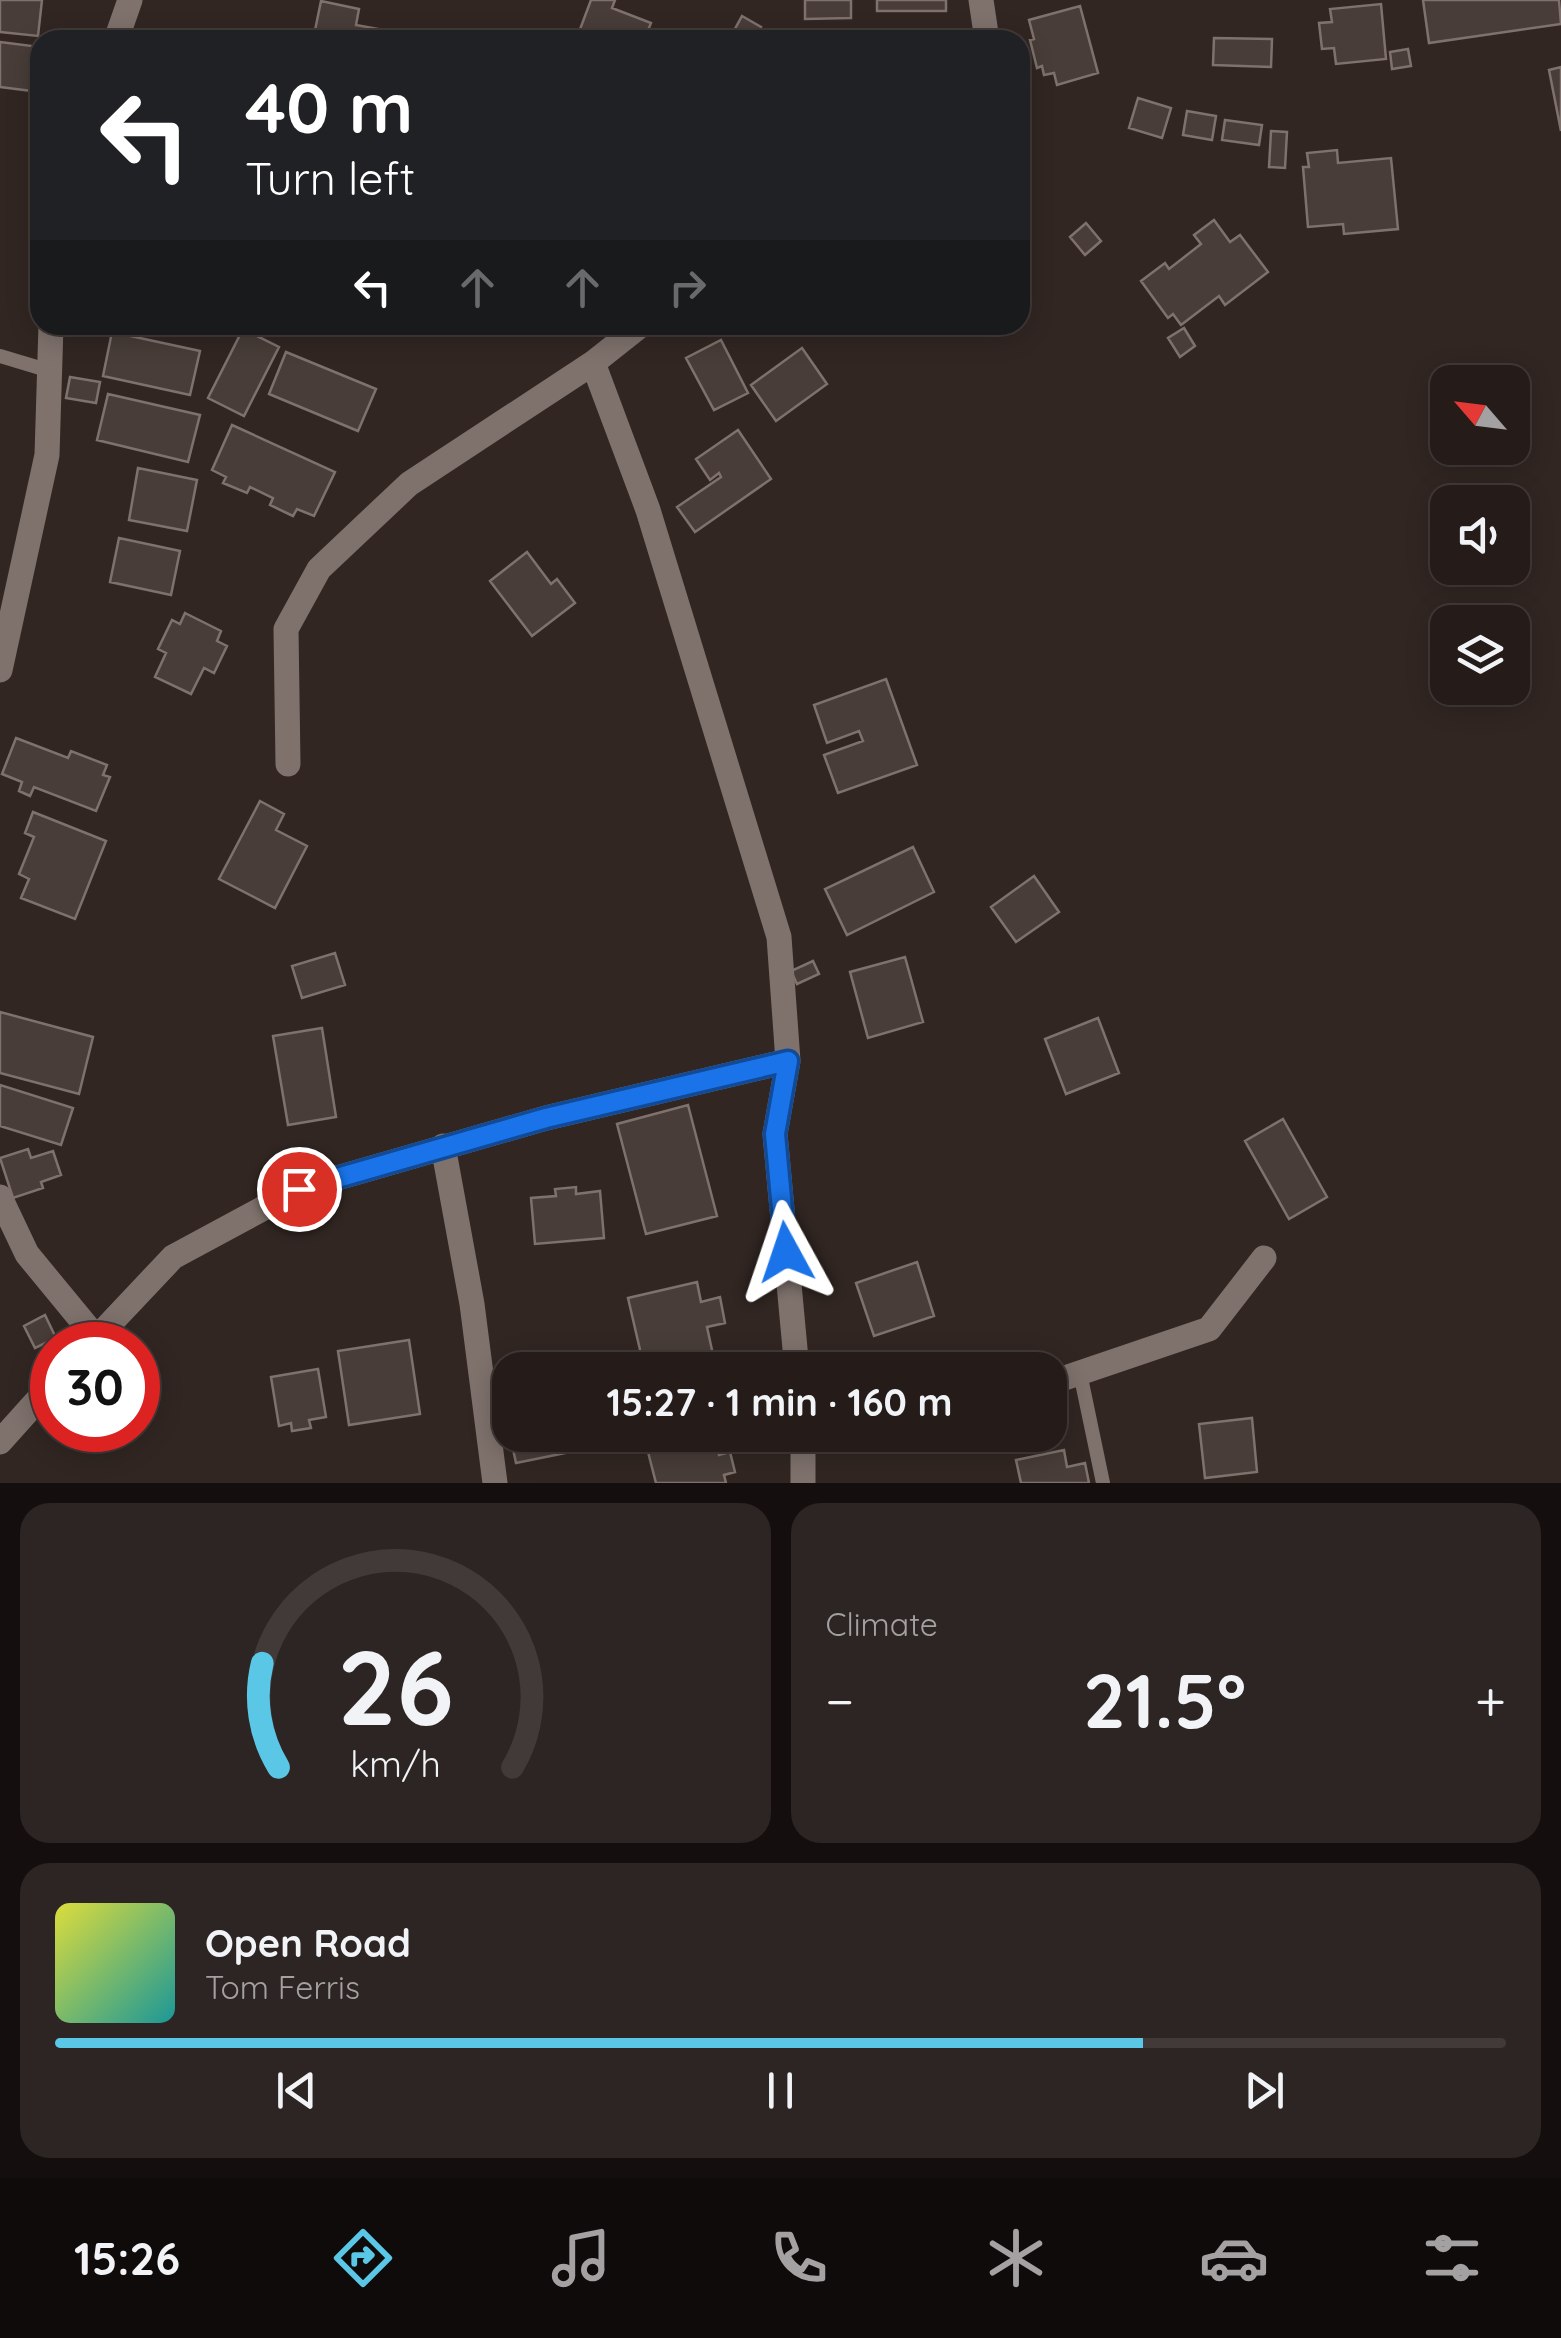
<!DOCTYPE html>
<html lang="en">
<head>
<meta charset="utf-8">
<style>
	:root { --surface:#251c1a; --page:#2d2523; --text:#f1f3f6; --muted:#a3a1a2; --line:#423a39; --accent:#5bc7e7 }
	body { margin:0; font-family:Quicksand,sans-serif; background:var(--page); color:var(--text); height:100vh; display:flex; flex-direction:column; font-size:38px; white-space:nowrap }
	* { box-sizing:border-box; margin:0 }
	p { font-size:32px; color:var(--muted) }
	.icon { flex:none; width:55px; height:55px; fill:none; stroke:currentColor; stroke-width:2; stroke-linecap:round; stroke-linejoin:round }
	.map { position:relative; height:1483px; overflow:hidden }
	.sheet { display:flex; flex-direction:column; gap:20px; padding:20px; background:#140f0e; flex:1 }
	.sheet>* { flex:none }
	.top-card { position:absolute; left:30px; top:30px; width:1000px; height:305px; border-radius:30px; box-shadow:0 5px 25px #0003,0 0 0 2px var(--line); background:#202124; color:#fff; overflow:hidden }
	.needle { width:65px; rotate:298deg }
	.controls { position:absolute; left:1430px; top:365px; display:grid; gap:20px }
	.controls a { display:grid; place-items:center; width:100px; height:100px; border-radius:20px; background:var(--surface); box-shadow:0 5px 25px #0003,0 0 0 2px var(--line); font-size:50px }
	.speed { position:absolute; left:30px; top:1322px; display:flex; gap:20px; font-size:50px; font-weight:700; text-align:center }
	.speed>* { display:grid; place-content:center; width:130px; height:130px; border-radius:50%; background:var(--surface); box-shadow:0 5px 25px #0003,0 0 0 2px var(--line); line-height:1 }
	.speed .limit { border:15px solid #d22; background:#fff; color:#111 }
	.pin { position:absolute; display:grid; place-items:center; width:85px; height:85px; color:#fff; margin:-42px; border:5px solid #fff; border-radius:50%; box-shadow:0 2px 10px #0007 }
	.me { position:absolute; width:110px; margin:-55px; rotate:355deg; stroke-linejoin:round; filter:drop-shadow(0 0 8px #0008) }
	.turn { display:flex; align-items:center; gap:35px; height:210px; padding:0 50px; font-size:45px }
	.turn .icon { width:130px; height:130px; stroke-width:2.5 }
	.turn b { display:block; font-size:70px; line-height:85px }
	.lanes { display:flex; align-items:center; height:95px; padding:0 50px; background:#0003; justify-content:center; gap:50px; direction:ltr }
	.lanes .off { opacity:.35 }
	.big { font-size:75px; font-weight:700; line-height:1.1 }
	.sheet .widget { flex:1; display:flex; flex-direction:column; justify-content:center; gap:15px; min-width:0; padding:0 35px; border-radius:30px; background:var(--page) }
	.sheet .dial { align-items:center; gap:0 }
	.dial svg { height:260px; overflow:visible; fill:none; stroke:var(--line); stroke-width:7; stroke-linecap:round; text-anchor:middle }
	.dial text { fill:var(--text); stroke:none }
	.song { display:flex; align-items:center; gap:30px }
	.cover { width:120px; height:120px; border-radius:15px; background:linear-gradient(135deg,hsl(60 70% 55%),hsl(180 70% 35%)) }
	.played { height:10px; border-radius:5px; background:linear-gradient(90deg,var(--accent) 75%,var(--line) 75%) }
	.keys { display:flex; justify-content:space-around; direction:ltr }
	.heat { display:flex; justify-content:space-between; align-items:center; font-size:55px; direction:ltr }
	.sheet .tiles { flex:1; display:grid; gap:20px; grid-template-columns:1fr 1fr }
	.widget:last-child { grid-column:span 2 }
	.trip { position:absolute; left:492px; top:1352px; width:575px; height:100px; border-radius:30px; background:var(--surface); box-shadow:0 5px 25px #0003,0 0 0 2px var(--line); font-weight:700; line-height:100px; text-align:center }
	.tabs { display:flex; height:160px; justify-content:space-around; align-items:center; background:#0f0b0a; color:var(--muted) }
	.tabs .icon { width:70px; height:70px }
	.tabs .active { color:var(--accent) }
	.tabs b { font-size:45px; color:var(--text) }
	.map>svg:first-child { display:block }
	.building { fill:#483d38; stroke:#7f726d; stroke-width:2.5 }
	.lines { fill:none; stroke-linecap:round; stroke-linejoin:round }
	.service { stroke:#7f726d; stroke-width:14 }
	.minor { stroke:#7f726d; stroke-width:25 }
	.route-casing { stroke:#114b97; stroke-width:25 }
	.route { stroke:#1a73e8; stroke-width:18 }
</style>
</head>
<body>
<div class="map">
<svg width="1561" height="1483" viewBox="0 0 1561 1483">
	<rect width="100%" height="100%" fill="#312622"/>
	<path class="building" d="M 0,0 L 42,0 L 38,36 L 0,32 Z
		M 591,0 L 615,0 L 612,8 L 651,23 L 644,40 L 576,40 Z
		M 805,0 L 851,0 L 851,18 L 805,19 Z
		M 877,0 L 946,0 L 946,11 L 877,11 Z
		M 1423,0 L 1559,0 L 1561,24 L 1429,43 Z
		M 321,1 L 359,9 L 356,25 L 378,29 L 375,40 L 313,40 Z
		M 1381,4 L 1386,59 L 1336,64 L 1334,48 L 1322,49 L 1319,23 L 1332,22 L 1330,9 Z
		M 1080,6 L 1098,73 L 1057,85 L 1054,73 L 1044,75 L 1042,66 L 1037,68 L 1030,40 L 1034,39 L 1029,20 Z
		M 742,16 L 761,27 L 753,40 L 729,40 Z
		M 1214,38 L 1272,39 L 1271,67 L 1213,65 Z
		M 0,42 L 40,47 L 40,92 L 0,87 Z
		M 1408,49 L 1411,66 L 1392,69 L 1390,52 Z
		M 1561,67 L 1561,131 L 1549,70 Z
		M 1138,98 L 1171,108 L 1162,138 L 1129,128 Z
		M 1187,111 L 1216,116 L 1212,140 L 1183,135 Z
		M 1225,120 L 1262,125 L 1259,145 L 1222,140 Z
		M 1271,131 L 1287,132 L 1285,168 L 1269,167 Z
		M 1337,150 L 1338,163 L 1391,158 L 1398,229 L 1344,234 L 1343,224 L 1308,227 L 1303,167 L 1309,167 L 1307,153 Z
		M 1214,220 L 1230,242 L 1240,235 L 1268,272 L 1225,305 L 1219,296 L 1181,325 L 1173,314 L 1168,318 L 1141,281 L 1165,263 L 1169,269 L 1201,244 L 1194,235 Z
		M 1086,223 L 1101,241 L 1085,255 L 1070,237 Z
		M 1184,328 L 1195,346 L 1180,357 L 1168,338 Z
		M 243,329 L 279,347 L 244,416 L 208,398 Z
		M 112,332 L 200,351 L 190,395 L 103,376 Z
		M 721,340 L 748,393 L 714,410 L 686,358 Z
		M 802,348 L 827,384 L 776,421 L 751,385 Z
		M 286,352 L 376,389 L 358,431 L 269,394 Z
		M 70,377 L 100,382 L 96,403 L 66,398 Z
		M 108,394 L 200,415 L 188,462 L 97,440 Z
		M 232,425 L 335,472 L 314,516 L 297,509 L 293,516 L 270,505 L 273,498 L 250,487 L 247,493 L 223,483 L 226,477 L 212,470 Z
		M 738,430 L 771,479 L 695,532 L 677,507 L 721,477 L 719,473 L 710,480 L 696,459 Z
		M 138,468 L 197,480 L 187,531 L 129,520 Z
		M 119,538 L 180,551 L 171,595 L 110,582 Z
		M 527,552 L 551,584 L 557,579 L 575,603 L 532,636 L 490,581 Z
		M 185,613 L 221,631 L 217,641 L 227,646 L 214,673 L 204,668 L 191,694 L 155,677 L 166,653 L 158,649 L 172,620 L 180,624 Z
		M 886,679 L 917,765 L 838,793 L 824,755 L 863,741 L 859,731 L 827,743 L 814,705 Z
		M 16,738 L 68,758 L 71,751 L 107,765 L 103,775 L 110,777 L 96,811 L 34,787 L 30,796 L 19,791 L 22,782 L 2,774 Z
		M 260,801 L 284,814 L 276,830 L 307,846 L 275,908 L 219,879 Z
		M 33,812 L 106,841 L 75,919 L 21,898 L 29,879 L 19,874 L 34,837 L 25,833 Z
		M 913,847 L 934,892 L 847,935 L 825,889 Z
		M 1034,876 L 1059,912 L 1016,942 L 991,907 Z
		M 335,953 L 345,985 L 302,998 L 292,966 Z
		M 905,957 L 923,1022 L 868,1038 L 850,972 Z
		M 813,961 L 819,974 L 797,984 L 791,971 Z
		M 0,1012 L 93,1037 L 79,1094 L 0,1073 Z
		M 1098,1018 L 1119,1073 L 1066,1094 L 1045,1039 Z
		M 322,1028 L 336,1117 L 288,1125 L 273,1036 Z
		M 0,1085 L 73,1108 L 61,1145 L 0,1126 Z
		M 688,1105 L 717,1216 L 646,1234 L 617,1124 Z
		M 1283,1119 L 1327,1197 L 1289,1219 L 1245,1141 Z
		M 28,1149 L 31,1158 L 53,1151 L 61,1175 L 41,1182 L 43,1188 L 13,1198 L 0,1158 Z
		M 576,1187 L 576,1194 L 600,1191 L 604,1238 L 535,1244 L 531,1198 L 556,1196 L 555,1189 Z
		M 917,1262 L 934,1316 L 874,1336 L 856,1283 Z
		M 697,1282 L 701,1302 L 720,1297 L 725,1323 L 707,1327 L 712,1350 L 644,1367 L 628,1298 Z
		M 45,1315 L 56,1338 L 35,1348 L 24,1326 Z
		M 409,1340 L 420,1414 L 349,1425 L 338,1351 Z
		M 318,1369 L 326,1417 L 309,1420 L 311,1428 L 292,1431 L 291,1423 L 279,1426 L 271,1377 Z
		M 1252,1418 L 1257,1472 L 1205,1478 L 1199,1424 Z
		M 510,1435 L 588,1435 L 590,1448 L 516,1463 Z
		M 714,1435 L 719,1455 L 730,1452 L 735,1472 L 724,1475 L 726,1483 L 656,1483 L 648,1452 Z
		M 1064,1450 L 1067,1467 L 1085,1463 L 1089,1483 L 1021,1483 L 1016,1460 Z"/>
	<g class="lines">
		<path class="service" d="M 0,356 L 50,371
			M 1080,1373 L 1103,1483"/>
		<path class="minor" d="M 981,0 L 987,40
			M 116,40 L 130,0
			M 593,363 L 648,510 L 779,937 L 788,1061 L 775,1134 L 797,1370
			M 0,670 L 47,455 L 51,325
			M 288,764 L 286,629 L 319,569 L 409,484 L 593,363 L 641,325
			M 443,1146 L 472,1304 L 495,1483
			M 0,1197 L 27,1254 L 97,1339
			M 90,1345 L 173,1257 L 299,1189 L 546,1118 L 788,1061
			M 1050,1383 L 1209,1329 L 1264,1258
			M 803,1441 L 829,1435
			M 0,1442 L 52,1384
			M 803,1483 L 803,1435"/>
	</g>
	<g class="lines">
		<g class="route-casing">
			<path id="route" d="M 299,1189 L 546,1118 L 788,1061 L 775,1134 L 786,1252"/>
		</g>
		<use href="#route" class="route"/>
	</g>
</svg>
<div class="controls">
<a><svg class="needle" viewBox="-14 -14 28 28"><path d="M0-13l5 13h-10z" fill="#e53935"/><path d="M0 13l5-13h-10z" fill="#a3a1a2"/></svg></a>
<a><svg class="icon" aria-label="sound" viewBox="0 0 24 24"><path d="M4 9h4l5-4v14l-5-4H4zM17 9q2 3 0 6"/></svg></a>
<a><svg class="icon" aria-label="layers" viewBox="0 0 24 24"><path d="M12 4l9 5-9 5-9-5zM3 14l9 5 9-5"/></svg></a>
</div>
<div class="speed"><div class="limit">30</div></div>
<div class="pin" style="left:299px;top:1189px;background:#d93025"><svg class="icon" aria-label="arrive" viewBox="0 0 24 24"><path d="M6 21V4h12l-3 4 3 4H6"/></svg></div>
<svg class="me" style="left:786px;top:1252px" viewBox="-20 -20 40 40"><path d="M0-17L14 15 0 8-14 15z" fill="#1a73e8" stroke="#fff" stroke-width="4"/></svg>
<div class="trip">15:27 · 1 min · 160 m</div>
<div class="top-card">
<div class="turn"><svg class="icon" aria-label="left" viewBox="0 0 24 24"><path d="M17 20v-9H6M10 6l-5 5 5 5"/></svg><div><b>40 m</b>Turn left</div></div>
<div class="lanes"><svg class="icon" aria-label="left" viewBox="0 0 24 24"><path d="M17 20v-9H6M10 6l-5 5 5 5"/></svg><svg class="icon off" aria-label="ahead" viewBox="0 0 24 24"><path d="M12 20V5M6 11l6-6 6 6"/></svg><svg class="icon off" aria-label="ahead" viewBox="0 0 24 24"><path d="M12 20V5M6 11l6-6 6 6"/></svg><svg class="icon off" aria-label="right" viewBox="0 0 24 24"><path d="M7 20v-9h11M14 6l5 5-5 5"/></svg></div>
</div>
</div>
<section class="sheet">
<div class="tiles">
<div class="widget dial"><svg viewBox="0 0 100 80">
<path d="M14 69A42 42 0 1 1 86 69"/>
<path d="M14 69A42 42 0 0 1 9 37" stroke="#5bc7e7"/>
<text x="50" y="56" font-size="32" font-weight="700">26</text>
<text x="50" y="72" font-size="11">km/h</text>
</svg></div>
<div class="widget"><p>Climate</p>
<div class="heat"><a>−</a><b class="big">21.5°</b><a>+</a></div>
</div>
<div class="widget">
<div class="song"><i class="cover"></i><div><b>Open Road</b><p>Tom Ferris</p></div></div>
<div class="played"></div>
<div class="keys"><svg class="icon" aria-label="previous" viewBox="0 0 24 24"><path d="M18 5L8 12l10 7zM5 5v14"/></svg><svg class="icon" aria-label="pause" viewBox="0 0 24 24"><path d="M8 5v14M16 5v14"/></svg><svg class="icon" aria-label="next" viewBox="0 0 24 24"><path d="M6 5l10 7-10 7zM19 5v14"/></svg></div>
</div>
</div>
</section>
<nav class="tabs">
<b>15:26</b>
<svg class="icon active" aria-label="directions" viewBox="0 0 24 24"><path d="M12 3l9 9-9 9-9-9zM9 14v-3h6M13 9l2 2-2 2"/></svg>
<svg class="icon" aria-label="music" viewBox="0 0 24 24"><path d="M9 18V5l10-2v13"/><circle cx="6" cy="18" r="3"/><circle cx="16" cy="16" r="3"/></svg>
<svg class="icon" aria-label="phone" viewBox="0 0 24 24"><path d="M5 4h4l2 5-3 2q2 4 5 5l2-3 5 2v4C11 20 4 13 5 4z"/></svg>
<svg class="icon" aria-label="climate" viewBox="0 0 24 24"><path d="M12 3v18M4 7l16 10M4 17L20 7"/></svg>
<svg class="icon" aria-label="car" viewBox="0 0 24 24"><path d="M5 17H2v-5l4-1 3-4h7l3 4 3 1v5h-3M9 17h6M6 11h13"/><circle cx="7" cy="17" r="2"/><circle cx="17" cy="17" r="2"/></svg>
<svg class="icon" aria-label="filters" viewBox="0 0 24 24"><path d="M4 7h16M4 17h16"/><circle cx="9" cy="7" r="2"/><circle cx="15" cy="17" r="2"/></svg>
</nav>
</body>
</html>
